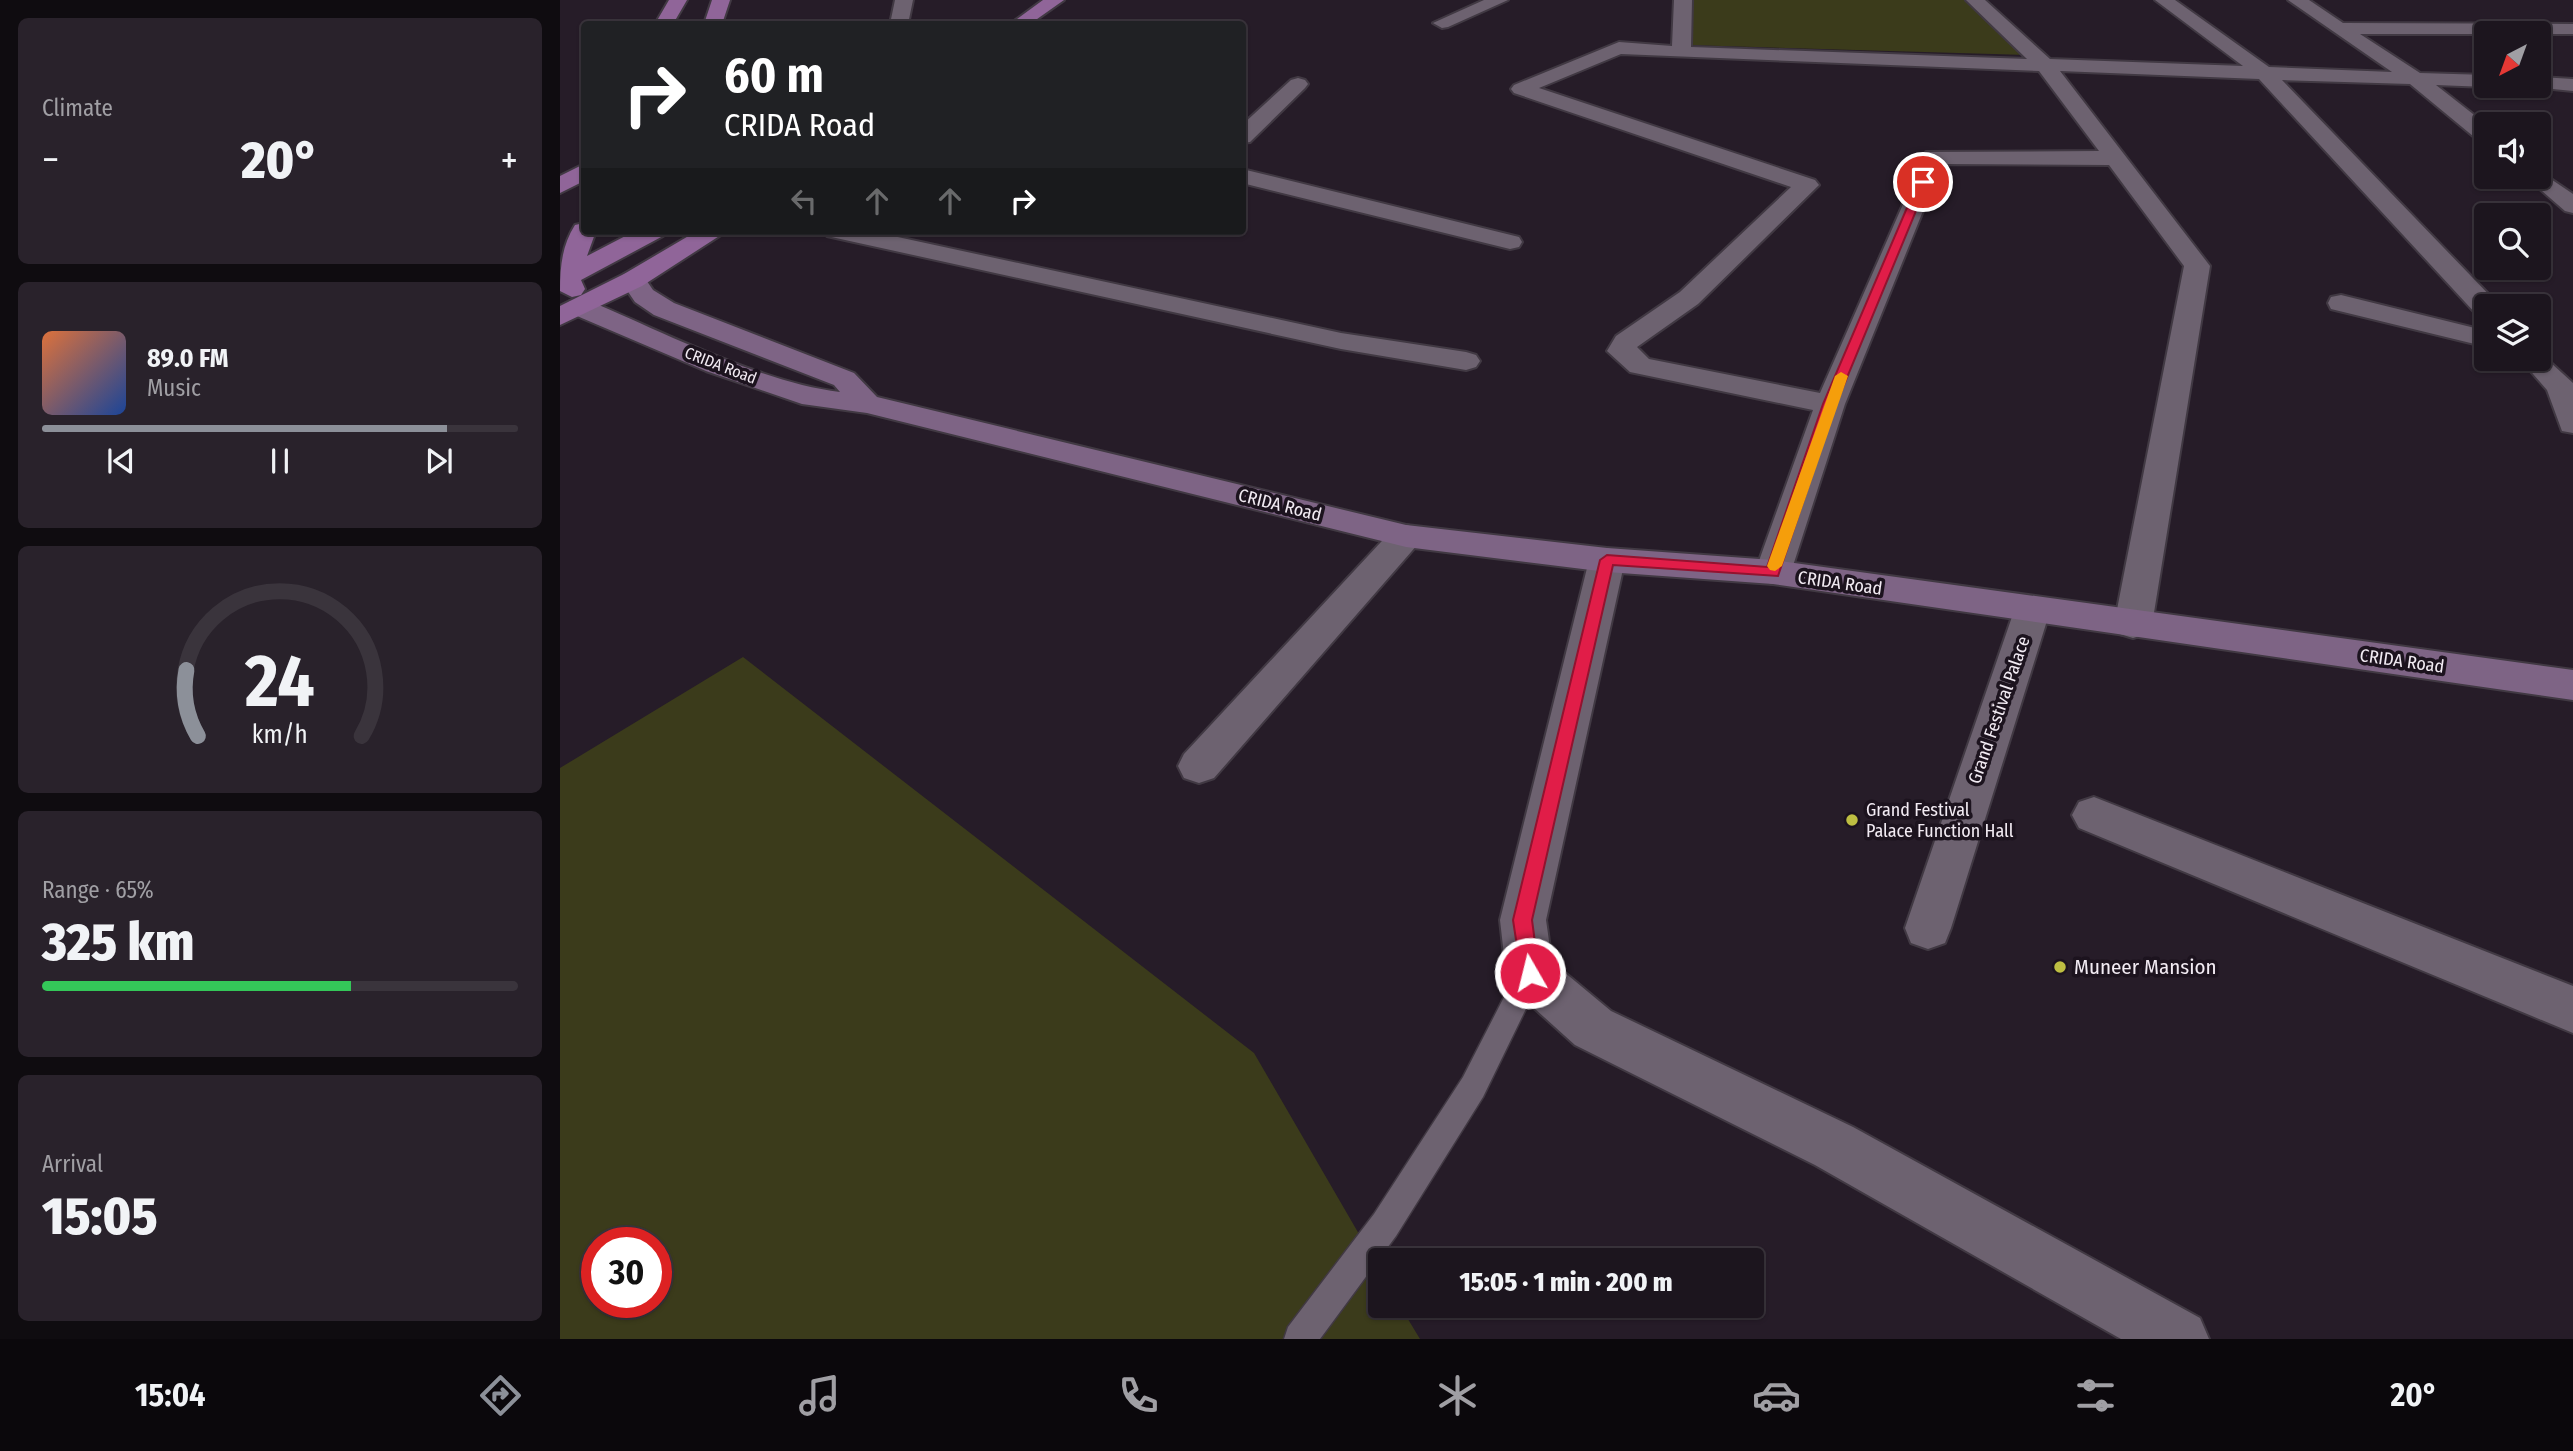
<!DOCTYPE html>
<html lang="en">
<head>
<meta charset="utf-8">
<style>
	:root { --surface:#1c151e; --page:#29222b; --text:#f1f3f6; --muted:#a09fa4; --line:#3a343c; --accent:#8c9099 }
	body { margin:0; font-family:"Fira Sans Condensed",sans-serif; background:var(--page); color:var(--text); height:100vh; display:flex; flex-direction:column; font-size:26px; white-space:nowrap }
	* { box-sizing:border-box; margin:0 }
	p { font-size:23px; color:var(--muted) }
	.icon { flex:none; width:38px; height:38px; fill:none; stroke:currentColor; stroke-width:2; stroke-linecap:round; stroke-linejoin:round }
	.map { position:relative; flex:1; overflow:hidden }
	.details { display:flex; flex-direction:column; gap:18px; padding:18px; background:#0f0c10; width:560px }
	.details>* { flex:none }
	.guide { position:absolute; left:21px; top:21px; width:665px; height:214px; border-radius:7px; box-shadow:0 2px 5px #0004,0 0 0 2px var(--line); background:#202124; color:#fff; overflow:hidden }
	.needle { width:46px; rotate:221deg }
	.buttons { position:absolute; left:1914px; top:21px; display:grid; gap:14px }
	.buttons a { display:grid; place-items:center; width:77px; height:77px; border-radius:7px; background:var(--surface); box-shadow:0 2px 5px #0004,0 0 0 2px var(--line); font-size:35px }
	.speed { position:absolute; left:21px; top:1227px; display:flex; gap:14px; font-size:35px; font-weight:700; text-align:center }
	.speed>* { display:grid; place-content:center; width:91px; height:91px; border-radius:50%; background:var(--surface); box-shadow:0 2px 5px #0004,0 0 0 2px var(--line); line-height:1 }
	.speed .limit { border:10px solid #d22; background:#fff; color:#111 }
	.pin { position:absolute; display:grid; place-items:center; width:60px; height:60px; color:#fff; margin:-30px; border:4px solid #fff; border-radius:50%; box-shadow:0 2px 7px #0007 }
	.me { position:absolute; width:77px; margin:-38px; rotate:352deg; stroke-linejoin:round; filter:drop-shadow(0 0 5px #0008) }
	.turn { display:flex; align-items:center; gap:24px; height:147px; padding:0 28px; font-size:32px }
	.turn .icon { width:91px; height:91px; stroke-width:2.5 }
	.turn b { display:block; font-size:49px; line-height:60px }
	.lanes { display:flex; align-items:center; height:66px; padding:0 28px; background:#0003; justify-content:center; gap:35px; direction:ltr }
	.lanes .off { opacity:.35 }
	.big { font-size:52px; font-weight:800; line-height:1.1 }
	.details .tile { flex:1; display:flex; flex-direction:column; justify-content:center; gap:10px; min-width:0; padding:0 24px; border-radius:10px; background:var(--page) }
	.details .dial { align-items:center; gap:0 }
	.dial svg { height:182px; overflow:visible; fill:none; stroke:var(--line); stroke-width:7; stroke-linecap:round; text-anchor:middle }
	.dial text { fill:var(--text); stroke:none }
	.song { display:flex; align-items:center; gap:21px }
	.cover { width:84px; height:84px; border-radius:10px; background:linear-gradient(135deg,hsl(20 70% 55%),hsl(220 70% 35%)) }
	.played { height:7px; border-radius:4px; background:linear-gradient(90deg,var(--accent) 85%,var(--line) 85%) }
	.keys { display:flex; justify-content:space-around; direction:ltr }
	.heat { display:flex; justify-content:space-between; align-items:center; font-size:38px; direction:ltr }
	.charge { height:10px; border-radius:5px; background:linear-gradient(90deg,#34c759 65%,var(--line) 0) }
	.trip { position:absolute; left:808px; top:1248px; width:396px; height:70px; border-radius:7px; background:var(--surface); box-shadow:0 2px 5px #0004,0 0 0 2px var(--line); font-weight:800; line-height:70px; text-align:center }
	.tabs { display:flex; height:112px; justify-content:space-around; align-items:center; background:#0b080c; color:var(--muted) }
	.tabs .icon { width:49px; height:49px }
	.tabs .selected { color:var(--accent) }
	.tabs b { font-size:32px; color:var(--text) }
	main { display:flex; flex:1; min-height:0 }
	.map>svg:first-child { display:block }
	.green { fill:#3b3b1b; fill-rule:evenodd }
	.lines { fill:none; stroke-linecap:round; stroke-linejoin:round }
	.service-casing { stroke:#413943; stroke-width:3 }
	.minor-casing { stroke:#413943; stroke-width:4 }
	.secondary-casing { stroke:#413943; stroke-width:4 }
	.primary-casing { stroke:#413943; stroke-width:4 }
	.service { fill:#6d6270; fill-rule:evenodd }
	.minor { fill:#6d6270; fill-rule:evenodd }
	.secondary { fill:#7e6485; fill-rule:evenodd }
	.primary { fill:#906599; fill-rule:evenodd }
	.route { fill:#e11d48; stroke:#92132f; stroke-width:2 }
	.slow { fill:#f59e0b }
	.poi-dot { fill:#bebe42; stroke:#1c131e; stroke-width:2.5 }
	.labels { text-anchor:middle; stroke-width:7; stroke-linejoin:round; paint-order:stroke }
	.far-street-label { font-size:16px; fill:#f2ebf3; stroke:#1c131e }
	.street-label { font-size:18px; fill:#f2ebf3; stroke:#1c131e }
	.poi-label { font-size:18px; fill:#f2ebf3; stroke:#1c131e; text-anchor:start }
	.near-poi-label { font-size:21px; fill:#f2ebf3; stroke:#1c131e; text-anchor:start }
</style>
</head>
<body>
<main>
<section class="details">
<div class="tile"><p>Climate</p>
<div class="heat"><a>−</a><b class="big">20°</b><a>+</a></div>
</div>
<div class="tile">
<div class="song"><i class="cover"></i><div><b>89.0 FM</b><p>Music</p></div></div>
<div class="played"></div>
<div class="keys"><svg class="icon" aria-label="previous" viewBox="0 0 24 24"><path d="M18 5L8 12l10 7zM5 5v14"/></svg><svg class="icon" aria-label="pause" viewBox="0 0 24 24"><path d="M8 5v14M16 5v14"/></svg><svg class="icon" aria-label="next" viewBox="0 0 24 24"><path d="M6 5l10 7-10 7zM19 5v14"/></svg></div>
</div>
<div class="tile dial"><svg viewBox="0 0 100 80">
<path d="M14 69A42 42 0 1 1 86 69"/>
<path d="M14 69A42 42 0 0 1 9 40" stroke="#8c9099"/>
<text x="50" y="56" font-size="32" font-weight="700">24</text>
<text x="50" y="72" font-size="11">km/h</text>
</svg></div>
<div class="tile"><p>Range · 65%</p><b class="big">325 km</b><div class="charge"></div></div>
<div class="tile"><p>Arrival</p><b class="big">15:05</b></div>
</section>
<div class="map">
<svg width="2013" height="1339" viewBox="0 0 2013 1339">
	<rect width="100%" height="100%" fill="#261c28"/>
	<path class="green" d="M 1131,0 L 1404,0 L 1467,55 L 1128,45 Z
		M 183,657 L 694,1053 L 821,1272 L 821,1306 L 840,1306 L 860,1339 L 0,1339 L 0,768 ZM 37,1242 L 96,1242 L 96,1302 L 37,1302 Z"/>
	<g class="lines">
		<g class="service-casing">
			<path id="service" d="M 970,961 L 979,964 L 983,973 L 979,982 L 923,1097 L 836,1236 L 760,1339 L 724,1339 L 728,1327 L 814,1214 L 903,1077 L 961,964 Z"/>
		</g>
		<g class="minor-casing">
			<path id="minor" d="M 335,0 L 353,0 L 348,24 L 330,24 Z
				M 924,0 L 948,0 L 888,27 L 882,28 L 873,23 Z
				M 1114,0 L 1132,0 L 1131,47 L 1467,59 L 1406,0 L 1425,0 L 1490,59 L 1683,66 L 1595,0 L 1615,0 L 1709,67 L 1832,72 L 1728,0 L 1749,0 L 1783,23 L 2013,24 L 2013,34 L 1800,34 L 1860,73 L 1927,75 L 1927,86 L 1932,86 L 1927,87 L 1876,85 L 1927,125 L 1927,142 L 1919,141 L 1850,84 L 1722,80 L 1937,303 L 1939,306 L 1927,306 L 1927,317 L 1917,315 L 1699,79 L 1500,71 L 1650,266 L 1592,625 L 1586,634 L 1573,638 L 1560,634 L 1554,625 L 1624,266 L 1549,165 L 1382,164 L 1285,404 L 1231,572 L 1226,581 L 1213,584 L 1200,581 L 1195,572 L 1253,410 L 1070,372 L 1047,351 L 1056,336 L 1120,292 L 1231,187 L 954,93 L 951,89 L 954,85 L 1059,42 L 1112,46 ZM 1061,54 L 1479,71 L 1539,151 L 1366,152 L 1260,393 L 1089,359 L 1077,347 L 1138,304 L 1259,185 L 1255,180 L 979,88 Z
				M 1979,77 L 2013,79 L 2013,91 L 1972,87 L 1979,86 Z
				M 738,78 L 745,80 L 748,84 L 745,88 L 690,142 L 682,143 L 682,125 L 731,80 Z
				M 682,169 L 959,237 L 962,242 L 959,247 L 950,249 L 682,183 Z
				M 1979,171 L 2013,194 L 2013,213 L 2005,211 L 1966,177 L 1979,177 Z
				M 264,231 L 310,231 L 781,333 L 906,352 L 916,355 L 920,361 L 916,367 L 906,370 L 781,349 L 276,238 L 267,236 Z
				M 1781,295 L 1927,331 L 1927,347 L 1771,309 L 1768,303 L 1771,297 Z
				M 1979,352 L 2013,383 L 2013,433 L 2002,431 L 1987,390 L 1960,359 L 1979,359 Z
				M 846,525 L 858,528 L 863,536 L 858,544 L 654,778 L 639,783 L 624,778 L 618,766 L 624,754 L 834,528 Z
				M 1047,548 L 1059,552 L 1065,560 L 986,920 L 992,962 L 1051,1011 L 1293,1127 L 1640,1318 L 1649,1339 L 1561,1339 L 1255,1165 L 1015,1045 L 953,989 L 946,973 L 940,920 L 1029,560 L 1035,552 Z
				M 1472,598 L 1485,602 L 1490,611 L 1391,928 L 1385,943 L 1368,949 L 1351,943 L 1345,928 L 1454,611 L 1459,602 Z
				M 1534,797 L 2013,986 L 2013,1033 L 1519,828 L 1512,815 L 1519,802 Z"/>
		</g>
		<g class="secondary-casing">
			<path id="secondary" d="M 73,272 L 82,274 L 93,290 L 114,303 L 294,373 L 317,397 L 846,525 L 1047,548 L 1213,560 L 2013,670 L 2013,700 L 1213,584 L 1047,572 L 846,547 L 307,413 L 242,404 L 146,371 L 10,313 L 6,307 L 10,301 L 30,301 C 102,332 203,383 280,392 L 274,385 L 94,315 L 75,302 L 60,280 L 64,274 Z"/>
		</g>
		<g class="primary-casing">
			<path id="primary" d="M 109,0 L 127,0 L 113,24 L 95,24 Z
				M 152,0 L 170,0 L 162,24 L 144,24 Z
				M 483,0 L 504,0 L 470,24 L 450,24 Z
				M 24,164 L 24,181 L 0,193 L 0,176 Z
				M 24,223 L 24,231 L 36,231 L 27,256 L 75,231 L 106,231 L 103,236 L 21,280 L 25,289 L 21,295 L 12,297 L 0,291 C 0,267 2,245 15,225 Z
				M 137,231 L 167,231 L 82,286 L 0,325 L 0,306 L 64,274 Z"/>
		</g>
		<use href="#service" class="service"/>
		<use href="#minor" class="minor"/>
		<use href="#secondary" class="secondary"/>
		<use href="#primary" class="primary"/>
	</g>
	<path class="route" d="M 1363,179 L 1368,182 L 1276,404 L 1218,576 L 1053,565 L 972,920 L 979,973 L 977,979 L 970,982 L 962,979 L 953,920 L 1040,560 L 1047,555 L 1207,567 L 1263,404 L 1358,182 Z"/>
	<path class="slow" d="M 1281,372 L 1288,376 L 1222,566 L 1215,571 L 1210,570 L 1207,566 L 1275,376 Z"/>
	<g class="poi-dot">
		<circle cx="1292" cy="820" r="7"/>
		<circle cx="1500" cy="967" r="7"/>
	</g>
	<g class="labels">
		<g class="far-street-label">
			<text transform="translate(161 365) rotate(21)" y="6">CRIDA Road</text>
		</g>
		<g class="street-label">
			<text transform="translate(720 505) rotate(14)" y="6">CRIDA Road</text>
			<text transform="translate(1280 583) rotate(8)" y="6">CRIDA Road</text>
			<text transform="translate(1842 661) rotate(8)" y="6">CRIDA Road</text>
			<text transform="translate(1439 710) rotate(-71)" y="6">Grand Festival Palace</text>
		</g>
		<g class="poi-label">
			<text x="1306" y="816">Grand Festival<tspan x="1306" dy="21">Palace Function Hall</tspan></text>
		</g>
		<g class="near-poi-label">
			<text x="1514" y="974">Muneer Mansion</text>
		</g>
	</g>
</svg>
<div class="buttons">
<a><svg class="needle" viewBox="-14 -14 28 28"><path d="M0-13l5 13h-10z" fill="#e53935"/><path d="M0 13l5-13h-10z" fill="#a09fa4"/></svg></a>
<a><svg class="icon" aria-label="sound" viewBox="0 0 24 24"><path d="M4 9h4l5-4v14l-5-4H4zM17 9q2 3 0 6"/></svg></a>
<a><svg class="icon" aria-label="search" viewBox="0 0 24 24"><circle cx="10" cy="10" r="6"/><path d="M15 15l6 6"/></svg></a>
<a><svg class="icon" aria-label="layers" viewBox="0 0 24 24"><path d="M12 4l9 5-9 5-9-5zM3 14l9 5 9-5"/></svg></a>
</div>
<div class="speed"><div class="limit">30</div></div>
<div class="pin" style="left:1363px;top:182px;background:#d93025"><svg class="icon" aria-label="arrive" viewBox="0 0 24 24"><path d="M6 21V4h12l-3 4 3 4H6"/></svg></div>
<svg class="me" style="left:970px;top:973px" viewBox="-20 -20 40 40"><circle r="17" fill="#e11d48" stroke="#fff" stroke-width="3"/><path d="M0-11L8 9 0 5-8 9z" fill="#fff"/></svg>
<div class="trip">15:05 · 1 min · 200 m</div>
<div class="guide">
<div class="turn"><svg class="icon" aria-label="right" viewBox="0 0 24 24"><path d="M7 20v-9h11M14 6l5 5-5 5"/></svg><div><b>60 m</b>CRIDA Road</div></div>
<div class="lanes"><svg class="icon off" aria-label="left" viewBox="0 0 24 24"><path d="M17 20v-9H6M10 6l-5 5 5 5"/></svg><svg class="icon off" aria-label="ahead" viewBox="0 0 24 24"><path d="M12 20V5M6 11l6-6 6 6"/></svg><svg class="icon off" aria-label="ahead" viewBox="0 0 24 24"><path d="M12 20V5M6 11l6-6 6 6"/></svg><svg class="icon" aria-label="right" viewBox="0 0 24 24"><path d="M7 20v-9h11M14 6l5 5-5 5"/></svg></div>
</div>
</div>
</main>
<nav class="tabs">
<b>15:04</b>
<svg class="icon selected" aria-label="directions" viewBox="0 0 24 24"><path d="M12 3l9 9-9 9-9-9zM9 14v-3h6M13 9l2 2-2 2"/></svg>
<svg class="icon" aria-label="music" viewBox="0 0 24 24"><path d="M9 18V5l10-2v13"/><circle cx="6" cy="18" r="3"/><circle cx="16" cy="16" r="3"/></svg>
<svg class="icon" aria-label="phone" viewBox="0 0 24 24"><path d="M5 4h4l2 5-3 2q2 4 5 5l2-3 5 2v4C11 20 4 13 5 4z"/></svg>
<svg class="icon" aria-label="climate" viewBox="0 0 24 24"><path d="M12 3v18M4 7l16 10M4 17L20 7"/></svg>
<svg class="icon" aria-label="car" viewBox="0 0 24 24"><path d="M5 17H2v-5l4-1 3-4h7l3 4 3 1v5h-3M9 17h6M6 11h13"/><circle cx="7" cy="17" r="2"/><circle cx="17" cy="17" r="2"/></svg>
<svg class="icon" aria-label="filters" viewBox="0 0 24 24"><path d="M4 7h16M4 17h16"/><circle cx="9" cy="7" r="2"/><circle cx="15" cy="17" r="2"/></svg>
<b>20°</b>
</nav>
</body>
</html>
